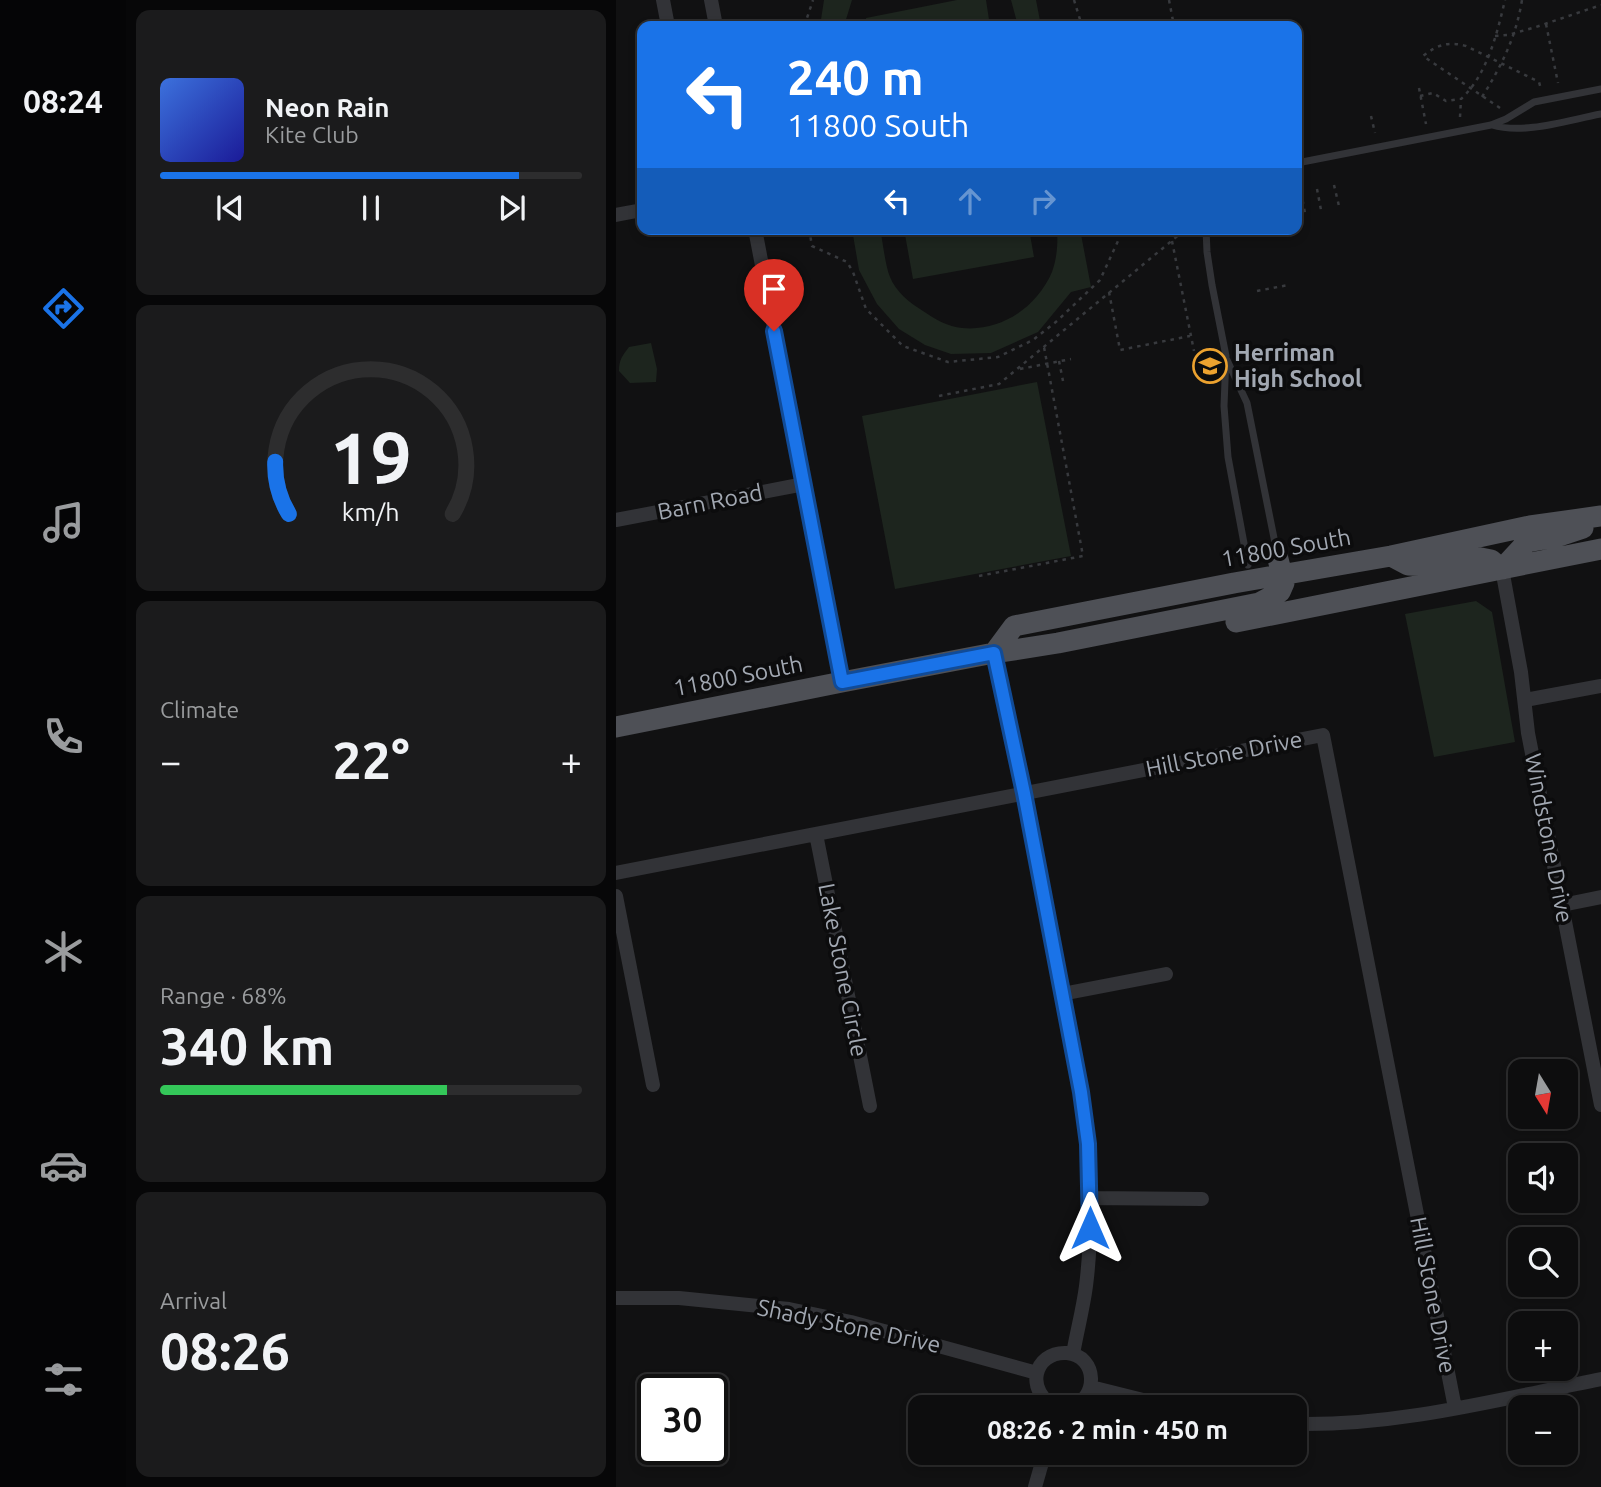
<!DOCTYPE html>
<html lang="en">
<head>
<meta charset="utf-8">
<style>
	:root { --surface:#0d0d0e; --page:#1b1b1c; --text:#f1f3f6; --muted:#9a9c9e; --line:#2d2d2e; --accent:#1a73e8 }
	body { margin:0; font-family:Ubuntu,sans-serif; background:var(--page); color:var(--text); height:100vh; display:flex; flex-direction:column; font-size:26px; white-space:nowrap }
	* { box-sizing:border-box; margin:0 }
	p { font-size:23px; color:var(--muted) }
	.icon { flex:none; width:38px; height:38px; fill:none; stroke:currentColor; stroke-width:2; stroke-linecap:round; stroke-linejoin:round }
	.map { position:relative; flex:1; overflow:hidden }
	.details { display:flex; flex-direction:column; gap:10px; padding:10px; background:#070708; width:490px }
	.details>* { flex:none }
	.guide { position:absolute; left:21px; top:21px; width:665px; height:214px; border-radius:14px; box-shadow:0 4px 10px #0003,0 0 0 2px var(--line); background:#1a73e8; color:#fff; overflow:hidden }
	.needle { width:46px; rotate:169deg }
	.tools { position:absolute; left:892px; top:1059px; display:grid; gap:14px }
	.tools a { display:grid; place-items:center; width:70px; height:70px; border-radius:14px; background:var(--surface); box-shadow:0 4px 10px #0003,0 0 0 2px var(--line); font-size:35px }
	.speed { position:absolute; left:21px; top:1374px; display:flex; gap:14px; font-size:35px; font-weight:700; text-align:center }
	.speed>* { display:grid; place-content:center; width:91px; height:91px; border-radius:50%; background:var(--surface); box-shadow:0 4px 10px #0003,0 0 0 2px var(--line); line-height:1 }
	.speed .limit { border:4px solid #111; border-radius:10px; background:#fff; color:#111 }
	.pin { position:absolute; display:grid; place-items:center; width:60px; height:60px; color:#fff; margin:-72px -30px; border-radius:50% 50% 50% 0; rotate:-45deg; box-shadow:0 0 7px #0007 }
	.pin .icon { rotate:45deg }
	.me { position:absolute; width:77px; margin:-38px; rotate:0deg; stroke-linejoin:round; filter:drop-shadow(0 0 5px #0008) }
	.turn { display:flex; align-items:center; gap:24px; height:147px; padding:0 35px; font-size:32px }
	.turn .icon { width:91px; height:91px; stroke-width:2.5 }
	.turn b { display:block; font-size:49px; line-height:60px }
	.lanes { display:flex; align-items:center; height:66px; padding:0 35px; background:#0003; justify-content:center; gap:35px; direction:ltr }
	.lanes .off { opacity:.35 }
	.big { font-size:52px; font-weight:700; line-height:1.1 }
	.details .tile { flex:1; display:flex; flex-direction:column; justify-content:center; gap:10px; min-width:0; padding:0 24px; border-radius:14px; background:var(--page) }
	.details .dial { align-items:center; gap:0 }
	.dial svg { height:182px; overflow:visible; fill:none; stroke:var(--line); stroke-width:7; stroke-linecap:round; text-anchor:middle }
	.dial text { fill:var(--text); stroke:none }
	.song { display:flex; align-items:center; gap:21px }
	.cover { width:84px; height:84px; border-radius:10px; background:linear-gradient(135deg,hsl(220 70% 55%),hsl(240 70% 35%)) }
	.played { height:7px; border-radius:4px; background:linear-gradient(90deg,var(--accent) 85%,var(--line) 85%) }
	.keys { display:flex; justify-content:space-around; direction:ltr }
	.heat { display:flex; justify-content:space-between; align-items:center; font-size:38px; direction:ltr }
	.charge { height:10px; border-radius:5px; background:linear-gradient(90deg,#34c759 68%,var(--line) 0) }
	.trip { position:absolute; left:292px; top:1395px; width:399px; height:70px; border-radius:14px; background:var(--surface); box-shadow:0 4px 10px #0003,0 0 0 2px var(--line); font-weight:700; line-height:70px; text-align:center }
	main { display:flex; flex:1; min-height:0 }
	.tab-bar { display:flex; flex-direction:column; width:126px; justify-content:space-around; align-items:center; background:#050506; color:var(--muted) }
	.tab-bar .icon { width:49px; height:49px }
	.tab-bar .active { color:var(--accent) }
	.tab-bar b { font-size:32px; color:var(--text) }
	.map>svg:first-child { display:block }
	.green { fill:#1d251e }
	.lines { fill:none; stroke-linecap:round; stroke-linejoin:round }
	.path { stroke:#383a3e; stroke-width:2.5; stroke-dasharray:3.5 5; stroke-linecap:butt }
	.lane { stroke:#323337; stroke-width:7 }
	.street { stroke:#323337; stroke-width:14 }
	.primary { stroke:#4e5056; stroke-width:21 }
	.route-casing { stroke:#114b97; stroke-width:18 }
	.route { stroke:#1a73e8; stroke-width:12 }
	.labels { text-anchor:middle; stroke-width:7; stroke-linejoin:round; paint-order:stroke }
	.poi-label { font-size:23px; font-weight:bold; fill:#a2a8b2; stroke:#0c0c0d; text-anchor:start }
	.street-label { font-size:23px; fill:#a2a8b2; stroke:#0c0c0d }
</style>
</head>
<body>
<main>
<nav class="tab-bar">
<b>08:24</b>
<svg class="icon active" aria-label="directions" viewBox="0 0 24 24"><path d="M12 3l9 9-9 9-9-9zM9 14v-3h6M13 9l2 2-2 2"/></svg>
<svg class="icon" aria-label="music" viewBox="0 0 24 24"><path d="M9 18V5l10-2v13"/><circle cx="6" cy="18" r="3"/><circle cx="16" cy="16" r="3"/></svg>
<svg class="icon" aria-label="phone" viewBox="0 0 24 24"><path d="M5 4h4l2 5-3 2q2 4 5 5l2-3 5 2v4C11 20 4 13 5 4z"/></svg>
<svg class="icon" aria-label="climate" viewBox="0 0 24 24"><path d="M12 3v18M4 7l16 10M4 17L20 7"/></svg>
<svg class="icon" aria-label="car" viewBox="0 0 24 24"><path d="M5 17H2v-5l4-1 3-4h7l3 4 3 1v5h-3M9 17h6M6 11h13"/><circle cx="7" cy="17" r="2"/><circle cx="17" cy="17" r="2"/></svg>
<svg class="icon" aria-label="filters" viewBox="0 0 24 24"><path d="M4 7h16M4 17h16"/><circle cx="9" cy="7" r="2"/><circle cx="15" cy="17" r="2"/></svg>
</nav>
<section class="details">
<div class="tile">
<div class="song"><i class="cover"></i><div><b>Neon Rain</b><p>Kite Club</p></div></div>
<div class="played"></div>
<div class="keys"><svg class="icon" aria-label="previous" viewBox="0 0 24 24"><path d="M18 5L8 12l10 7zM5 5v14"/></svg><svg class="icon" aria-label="pause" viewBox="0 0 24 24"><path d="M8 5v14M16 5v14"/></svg><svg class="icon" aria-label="next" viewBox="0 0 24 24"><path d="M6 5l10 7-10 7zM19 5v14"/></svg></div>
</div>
<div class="tile dial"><svg viewBox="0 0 100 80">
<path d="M14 69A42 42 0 1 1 86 69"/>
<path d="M14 69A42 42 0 0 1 8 46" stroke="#1a73e8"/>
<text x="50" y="56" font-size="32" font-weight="700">19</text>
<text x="50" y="72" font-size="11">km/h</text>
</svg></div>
<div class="tile"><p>Climate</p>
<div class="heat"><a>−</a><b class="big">22°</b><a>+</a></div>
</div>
<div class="tile"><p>Range · 68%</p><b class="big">340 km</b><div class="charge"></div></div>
<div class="tile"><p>Arrival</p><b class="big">08:26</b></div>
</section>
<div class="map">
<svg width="985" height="1487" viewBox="0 0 985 1487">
	<rect width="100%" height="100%" fill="#111112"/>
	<path class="green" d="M 208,0 L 236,0 L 228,26 L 204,26 Z
		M 341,0 L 370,0 L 374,26 L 251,26 L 250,18 Z
		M 395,0 L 420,0 L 425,26 L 402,26 Z
		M 236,229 L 264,229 C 267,242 269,265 274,277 C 280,292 294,303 307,311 C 319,319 332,327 346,328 C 385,332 421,307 436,272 C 441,258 442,244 441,229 L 464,229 L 475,287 L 455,292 L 422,332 L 375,353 L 335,354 L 309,345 L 283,329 L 261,304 L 243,270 Z
		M 288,229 L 413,229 L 418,257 L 297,279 Z
		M 35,343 L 41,369 L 40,382 L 14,383 L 3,371 C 3,360 6,356 13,347 Z
		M 421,382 L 455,556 L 279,589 L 246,416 Z
		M 860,601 L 876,612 L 899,742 L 818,757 L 789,614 Z"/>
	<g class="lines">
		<path class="path" d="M 458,0 L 466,26
			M 553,0 L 558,26
			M 930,24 L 942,83
			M 190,26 L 190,21 L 197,0
			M 879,36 L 892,35 L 920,27 L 985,5
			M 803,88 L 810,124
			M 804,96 L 817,93 L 830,101 L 844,99
			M 866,97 C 886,65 900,37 906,0
			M 884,108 L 807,56 C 821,45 832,41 850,46 L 923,82 L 925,89
			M 755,116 L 759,133
			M 844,117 L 845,99 C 871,75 881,34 889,0
			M 718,185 L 723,206
			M 701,189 L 705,210
			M 685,192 L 689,213
			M 193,229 L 196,246 L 231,262 L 237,272 L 250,309 L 287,346 L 332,362 L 382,357 L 417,340 L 441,321 L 484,280 L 502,241 L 503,229
			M 556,241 L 578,351
			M 641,291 L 672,285
			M 493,292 L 504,350 L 574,336
			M 443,361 L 447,381
			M 404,369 L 455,359
			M 323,396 L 383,384 L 570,229
			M 363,576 L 467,556 L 428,347"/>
		<path class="lane" d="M 876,125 C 908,135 952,120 985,114
			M 681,163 L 875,125 L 890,119 L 918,102 L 985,89
			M 590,229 L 591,252 L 596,285 L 610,356 L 608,406 L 612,457 L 632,565
			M 611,360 L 631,403 L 662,558"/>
		<path class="street" d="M 47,0 L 52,26
			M 95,0 L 100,26
			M 0,215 L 26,210
			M 139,229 L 226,682
			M 0,520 L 188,484
			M 886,569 L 905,672 L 912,733 L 985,1105
			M 378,653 L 408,793 L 469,1119 C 475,1174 477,1230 470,1286 C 467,1309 461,1331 457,1354
			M 909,700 L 985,686
			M 200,834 L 254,1106
			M 0,873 L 707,735 L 839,1408
			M 0,896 L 37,1085
			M 946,905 L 985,897
			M 446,994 L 550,974
			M 474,1198 L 586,1199
			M 0,1298 L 63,1298 L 173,1309 L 235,1322 L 421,1373
			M 475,1387 L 555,1407
			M 441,1407 C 408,1393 417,1351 451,1353 C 482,1356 483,1399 454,1407
			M 679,1424 C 783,1426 884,1399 985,1379
			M 419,1487 L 429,1452"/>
		<path class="primary" d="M 775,556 L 792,565 L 814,566 L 865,558 L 875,560 L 886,569
			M 886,569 L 911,542 L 940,537 L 967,528
			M 620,622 L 985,549
			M 378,653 L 398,626 L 618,583 L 775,556 L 914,526 L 985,516
			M 0,727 L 226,682 L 378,653 L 442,643 L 643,603 L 664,592 L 668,583 L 662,559"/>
	</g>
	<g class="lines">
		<g class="route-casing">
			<path id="route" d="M 158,331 L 226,682 L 378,653 L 408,793 L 465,1092 L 472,1144 L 474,1228"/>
		</g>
		<use href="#route" class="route"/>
	</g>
	<defs>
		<g id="school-ring" transform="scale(1.75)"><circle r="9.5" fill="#0c0c0d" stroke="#eca22f" stroke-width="1.5"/><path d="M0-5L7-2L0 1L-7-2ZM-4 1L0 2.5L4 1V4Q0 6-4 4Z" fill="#eca22f"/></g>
	</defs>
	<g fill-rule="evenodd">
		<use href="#school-ring" x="594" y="366"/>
	</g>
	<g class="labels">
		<g class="poi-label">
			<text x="618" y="361">Herriman<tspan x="618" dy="26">High School</tspan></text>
		</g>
		<g class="street-label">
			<text transform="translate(94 502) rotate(-11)" y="8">Barn Road</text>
			<text transform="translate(670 548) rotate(-10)" y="8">11800 South</text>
			<text transform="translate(122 676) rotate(-11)" y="8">11800 South</text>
			<text transform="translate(608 754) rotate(-11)" y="8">Hill Stone Drive</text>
			<text transform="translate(933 838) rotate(79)" y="8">Windstone Drive</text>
			<text transform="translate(227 970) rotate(79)" y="8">Lake Stone Circle</text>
			<text transform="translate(817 1295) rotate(79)" y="8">Hill Stone Drive</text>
			<text transform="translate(233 1326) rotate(12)" y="8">Shady Stone Drive</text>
		</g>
	</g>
</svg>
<div class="tools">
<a><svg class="needle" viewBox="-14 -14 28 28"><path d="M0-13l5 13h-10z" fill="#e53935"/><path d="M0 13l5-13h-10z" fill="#9a9c9e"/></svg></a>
<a><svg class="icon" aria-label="sound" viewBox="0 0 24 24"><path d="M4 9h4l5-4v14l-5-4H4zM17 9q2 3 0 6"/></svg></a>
<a><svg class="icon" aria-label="search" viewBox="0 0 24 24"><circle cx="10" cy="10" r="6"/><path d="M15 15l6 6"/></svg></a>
<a>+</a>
<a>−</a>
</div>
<div class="speed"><div class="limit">30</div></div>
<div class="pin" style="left:158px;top:331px;background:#d93025"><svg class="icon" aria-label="arrive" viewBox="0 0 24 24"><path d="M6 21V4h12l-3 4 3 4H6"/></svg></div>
<svg class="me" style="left:474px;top:1228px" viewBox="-20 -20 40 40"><path d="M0-17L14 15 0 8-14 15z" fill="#1a73e8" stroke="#fff" stroke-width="4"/></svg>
<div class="trip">08:26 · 2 min · 450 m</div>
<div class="guide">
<div class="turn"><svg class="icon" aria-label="left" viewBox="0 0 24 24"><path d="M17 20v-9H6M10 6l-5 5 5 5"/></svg><div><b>240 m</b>11800 South</div></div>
<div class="lanes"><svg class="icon" aria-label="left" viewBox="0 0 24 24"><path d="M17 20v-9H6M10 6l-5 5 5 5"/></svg><svg class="icon off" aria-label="ahead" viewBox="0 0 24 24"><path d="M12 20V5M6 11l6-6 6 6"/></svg><svg class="icon off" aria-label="right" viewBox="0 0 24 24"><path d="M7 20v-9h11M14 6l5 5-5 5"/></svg></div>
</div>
</div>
</main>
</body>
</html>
